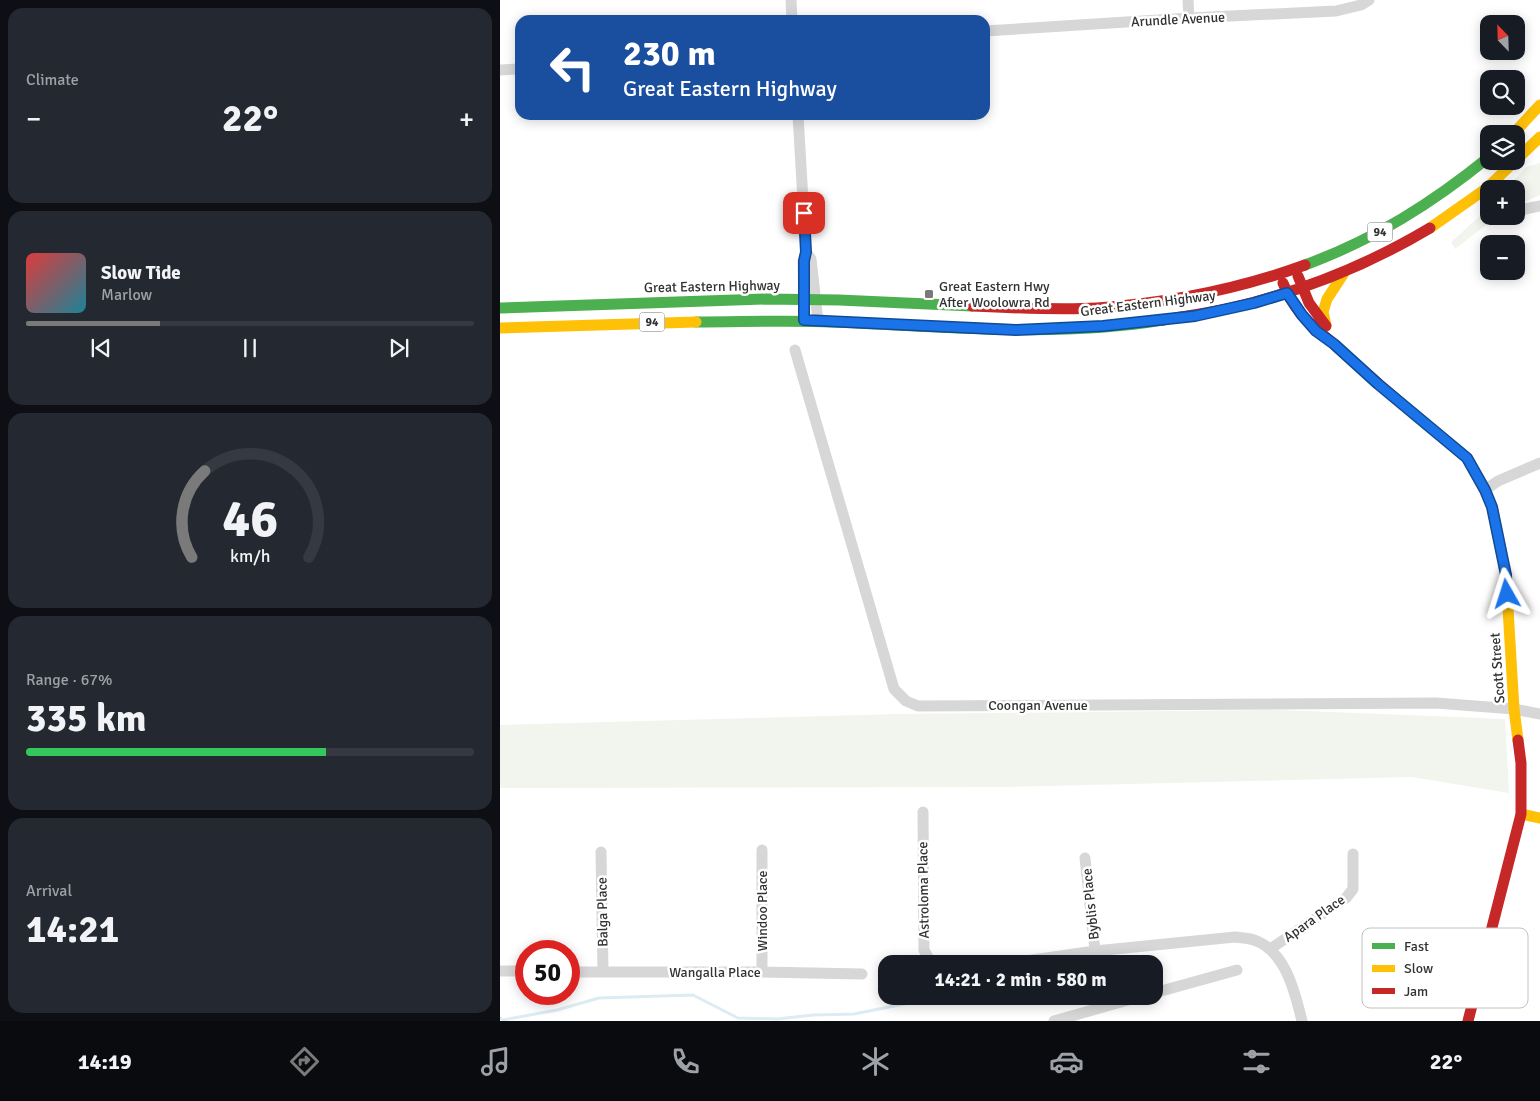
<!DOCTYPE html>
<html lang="en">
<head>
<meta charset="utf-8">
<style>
	:root { --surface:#171b24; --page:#242831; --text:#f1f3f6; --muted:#9ea1a6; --line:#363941; --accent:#7a7a7a }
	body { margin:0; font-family:Signika,sans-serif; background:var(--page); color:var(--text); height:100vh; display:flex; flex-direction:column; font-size:19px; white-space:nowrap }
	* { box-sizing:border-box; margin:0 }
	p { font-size:16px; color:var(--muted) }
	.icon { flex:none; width:28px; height:28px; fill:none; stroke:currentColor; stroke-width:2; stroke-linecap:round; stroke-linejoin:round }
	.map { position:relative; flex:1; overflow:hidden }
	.side { display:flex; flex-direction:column; gap:8px; padding:8px; background:#0d0f14; width:500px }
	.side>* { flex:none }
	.top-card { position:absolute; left:15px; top:15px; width:475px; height:105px; border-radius:15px; box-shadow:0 2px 12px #0003; background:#1a4fa0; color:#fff; overflow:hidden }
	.needle { width:32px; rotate:337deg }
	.fabs { position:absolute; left:980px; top:15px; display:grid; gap:10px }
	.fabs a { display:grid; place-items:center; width:45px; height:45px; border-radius:10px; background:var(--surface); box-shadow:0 2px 12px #0003; font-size:25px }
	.speed { position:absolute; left:15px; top:940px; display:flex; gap:10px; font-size:25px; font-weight:700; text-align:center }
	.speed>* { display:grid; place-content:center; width:65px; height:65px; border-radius:50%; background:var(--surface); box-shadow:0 2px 12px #0003; line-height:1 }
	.speed .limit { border:8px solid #d22; background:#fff; color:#111 }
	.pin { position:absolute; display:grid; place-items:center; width:42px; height:42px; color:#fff; margin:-21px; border-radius:10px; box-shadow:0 2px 8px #0006 }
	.me { position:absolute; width:55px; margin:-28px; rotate:354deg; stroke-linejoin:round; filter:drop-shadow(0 0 4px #0008) }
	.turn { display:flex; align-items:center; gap:18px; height:105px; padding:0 25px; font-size:22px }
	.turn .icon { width:65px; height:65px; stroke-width:2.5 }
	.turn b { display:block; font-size:35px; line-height:42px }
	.big { font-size:38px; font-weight:700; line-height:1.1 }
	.side .widget { flex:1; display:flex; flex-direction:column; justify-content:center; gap:8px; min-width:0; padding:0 18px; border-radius:15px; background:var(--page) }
	.side .dial { align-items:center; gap:0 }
	.dial svg { height:130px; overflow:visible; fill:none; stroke:var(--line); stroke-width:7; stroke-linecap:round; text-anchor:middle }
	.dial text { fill:var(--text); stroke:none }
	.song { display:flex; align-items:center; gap:15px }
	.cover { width:60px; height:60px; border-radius:8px; background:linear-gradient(135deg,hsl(0 70% 55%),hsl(190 70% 35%)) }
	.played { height:5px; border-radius:2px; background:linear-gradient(90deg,var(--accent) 30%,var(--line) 30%) }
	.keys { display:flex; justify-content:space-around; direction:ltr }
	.heat { display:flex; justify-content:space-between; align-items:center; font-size:28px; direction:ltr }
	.charge { height:8px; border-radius:4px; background:linear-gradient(90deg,#34c759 67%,var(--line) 0) }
	.trip { position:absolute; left:378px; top:955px; width:285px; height:50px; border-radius:15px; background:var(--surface); box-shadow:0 2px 12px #0003; font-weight:700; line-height:50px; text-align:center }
	.tab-bar { display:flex; height:80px; justify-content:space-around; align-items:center; background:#090b0e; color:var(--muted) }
	.tab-bar .icon { width:35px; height:35px }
	.tab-bar .current { color:var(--accent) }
	.tab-bar b { font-size:22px; color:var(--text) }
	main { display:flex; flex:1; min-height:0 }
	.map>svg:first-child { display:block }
	.green { fill:#f1f5ed }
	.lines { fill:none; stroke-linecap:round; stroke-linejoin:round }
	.stream { stroke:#ddebf3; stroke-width:3 }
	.street { stroke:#d7d7d7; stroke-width:11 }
	.fast { stroke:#4caf50; stroke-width:11 }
	.slow { stroke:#ffc107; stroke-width:11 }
	.jam { stroke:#c62828; stroke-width:11 }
	.route-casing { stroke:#114b97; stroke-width:12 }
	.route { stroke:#1a73e8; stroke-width:9 }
	.poi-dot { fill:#7a7a7a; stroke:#fff; stroke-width:2 }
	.labels { text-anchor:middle; stroke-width:5; stroke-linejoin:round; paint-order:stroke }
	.shield { fill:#fff; stroke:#707070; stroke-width:1 }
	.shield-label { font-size:12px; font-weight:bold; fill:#333 }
	.street-label { font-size:14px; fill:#333; stroke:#fff }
	.poi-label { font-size:14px; fill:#333; stroke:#fff; text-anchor:start }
	.key { fill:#fff; stroke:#c2c2c2; stroke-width:1 }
	.key-label { font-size:14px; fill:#333 }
</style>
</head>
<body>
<main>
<section class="side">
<div class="widget"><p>Climate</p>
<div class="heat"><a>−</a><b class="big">22°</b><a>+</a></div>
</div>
<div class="widget">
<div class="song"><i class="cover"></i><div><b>Slow Tide</b><p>Marlow</p></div></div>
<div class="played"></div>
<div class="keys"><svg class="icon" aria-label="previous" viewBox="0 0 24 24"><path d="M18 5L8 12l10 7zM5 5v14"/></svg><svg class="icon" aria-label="pause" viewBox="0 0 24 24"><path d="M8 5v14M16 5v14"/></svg><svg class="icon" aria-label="next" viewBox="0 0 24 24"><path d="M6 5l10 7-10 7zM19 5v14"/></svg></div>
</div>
<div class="widget dial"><svg viewBox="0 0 100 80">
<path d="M14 69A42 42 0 1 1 86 69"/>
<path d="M14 69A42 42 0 0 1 22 16" stroke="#7a7a7a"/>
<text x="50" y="56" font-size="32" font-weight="700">46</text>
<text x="50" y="72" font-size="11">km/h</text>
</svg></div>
<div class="widget"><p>Range · 67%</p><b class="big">335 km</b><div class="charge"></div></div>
<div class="widget"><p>Arrival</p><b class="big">14:21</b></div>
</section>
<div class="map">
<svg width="1040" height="1021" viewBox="0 0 1040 1021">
	<rect width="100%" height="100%" fill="#fff"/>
	<path class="green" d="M 1040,163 L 1040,195 L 1016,205 L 1016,189 L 1006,189 L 1026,167 Z
		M 989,208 L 989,216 L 998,216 L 955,249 L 951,242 Z
		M 781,710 L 1005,719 L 1009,793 L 912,777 L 508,787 L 0,788 L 0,725 L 398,714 Z"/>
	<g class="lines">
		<path class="stream" d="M 0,1018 L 3,1020 L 57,1010 L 99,998 L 193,995 L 238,1018 L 277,1019 L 313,1015 L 354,1014 L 444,996"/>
		<path class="street" d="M 291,0 L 292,20
			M 688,0 L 689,18
			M 485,31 L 689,18 L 836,11 L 861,5 L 869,0
			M 0,70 L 20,69
			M 298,115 L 306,252 L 303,261 L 304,321
			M 1025,209 L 1040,206
			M 306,252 L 311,259 L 318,321
			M 295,350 L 394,689 L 406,701 L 418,706 L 936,703 L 1014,709 L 1040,714
			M 985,490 L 998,481 L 1040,463
			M 423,812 L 424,950 L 430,961 L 434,964
			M 262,850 L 262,972
			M 101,852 L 103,972
			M 585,858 L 595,951
			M 770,949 L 846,898 L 853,889 L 853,854
			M 505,964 L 595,951 L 735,937 C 741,938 748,938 754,940 C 786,951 795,993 802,1021
			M 0,971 L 26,971
			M 69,972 L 262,972 L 362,974
			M 654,993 L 737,970
			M 554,1021 L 642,996"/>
		<path class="fast" d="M 805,265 C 875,239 931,204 989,157
			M 0,308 L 266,299 L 339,300 L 472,306
			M 196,322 C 242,322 287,320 333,322 C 442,326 554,338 663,320"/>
		<path class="slow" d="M 1013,134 L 1040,105
			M 930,228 L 987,188 L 1040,137
			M 826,325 L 823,312 L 827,299 L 844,273
			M 0,328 L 196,322
			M 895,398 L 967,458 L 985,490 L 992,507 L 1006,575 L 1014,709 L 1018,740
			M 1021,814 L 1040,818"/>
		<path class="jam" d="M 798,276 L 809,303 L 826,326
			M 783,283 C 796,316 813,325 837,347 C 856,364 875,381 895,398
			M 472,306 C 513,308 556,310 597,308 C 668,303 739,289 805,265
			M 663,320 C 685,316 708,313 731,308 C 800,292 868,265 930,228
			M 968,1021 L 1021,814 L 1021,763 L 1018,740"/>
	</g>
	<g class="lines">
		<g class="route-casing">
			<path id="route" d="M 304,213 L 306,252 L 304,261 L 304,320 L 516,330 L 603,326 L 695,316 L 754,303 L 787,293 L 802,315 L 816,331 L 834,344 L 878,384 L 967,458 L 985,490 L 992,507 L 1006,575 L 1007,594"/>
		</g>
		<use href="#route" class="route"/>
	</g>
	<rect class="poi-dot" x="424" y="289" width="10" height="10" rx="2.5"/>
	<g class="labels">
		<g class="shield">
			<rect x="867.5" y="222.5" width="25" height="19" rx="4"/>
			<rect x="139.5" y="312.5" width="25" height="19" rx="4"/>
		</g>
		<g class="shield-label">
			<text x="880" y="236">94</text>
			<text x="152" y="326">94</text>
		</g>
		<g class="street-label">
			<text transform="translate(678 19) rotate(-3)" y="5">Arundle Avenue</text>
			<text transform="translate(212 286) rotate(-1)" y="5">Great Eastern Highway</text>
			<text transform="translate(648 303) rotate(-7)" y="5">Great Eastern Highway</text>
			<text transform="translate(997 668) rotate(-94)" y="5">Scott Street</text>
			<text x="538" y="710">Coongan Avenue</text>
			<text transform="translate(423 890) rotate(-91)" y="5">Astroloma Place</text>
			<text transform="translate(590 904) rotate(-96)" y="5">Byblis Place</text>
			<text transform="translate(262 911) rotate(-90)" y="5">Windoo Place</text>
			<text transform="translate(102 912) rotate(-91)" y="5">Balga Place</text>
			<text transform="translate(814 918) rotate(-35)" y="5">Apara Place</text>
			<text x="215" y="977">Wangalla Place</text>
		</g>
		<g class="poi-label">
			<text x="439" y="291">Great Eastern Hwy<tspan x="439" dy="16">After Woolowra Rd</tspan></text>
		</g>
	</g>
	<rect x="862" y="928" width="166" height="80" rx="8" class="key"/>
	<rect x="872" y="943" width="23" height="6" fill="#4caf50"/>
	<rect x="872" y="965" width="23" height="7" fill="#ffc107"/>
	<rect x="872" y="988" width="23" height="6" fill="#c62828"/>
	<g class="key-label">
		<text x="904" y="951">Fast</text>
		<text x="904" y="973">Slow</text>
		<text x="904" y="996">Jam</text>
	</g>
</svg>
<div class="fabs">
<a><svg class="needle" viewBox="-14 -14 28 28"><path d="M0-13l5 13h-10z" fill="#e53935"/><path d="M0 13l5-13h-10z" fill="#9ea1a6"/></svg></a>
<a><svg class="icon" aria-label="search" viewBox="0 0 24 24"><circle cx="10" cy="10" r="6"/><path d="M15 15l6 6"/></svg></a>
<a><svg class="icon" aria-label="layers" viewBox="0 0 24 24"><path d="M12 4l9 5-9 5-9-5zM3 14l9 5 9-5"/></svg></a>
<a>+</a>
<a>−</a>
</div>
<div class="speed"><div class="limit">50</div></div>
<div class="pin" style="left:304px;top:213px;background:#d93025"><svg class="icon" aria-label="arrive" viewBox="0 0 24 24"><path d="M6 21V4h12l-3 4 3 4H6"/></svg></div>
<svg class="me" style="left:1007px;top:594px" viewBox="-20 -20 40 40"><path d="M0-17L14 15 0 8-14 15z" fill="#1a73e8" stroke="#fff" stroke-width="4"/></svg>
<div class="trip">14:21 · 2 min · 580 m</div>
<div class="top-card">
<div class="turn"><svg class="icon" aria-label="left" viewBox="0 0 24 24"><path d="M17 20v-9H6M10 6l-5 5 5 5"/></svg><div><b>230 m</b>Great Eastern Highway</div></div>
</div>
</div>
</main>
<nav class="tab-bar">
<b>14:19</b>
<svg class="icon current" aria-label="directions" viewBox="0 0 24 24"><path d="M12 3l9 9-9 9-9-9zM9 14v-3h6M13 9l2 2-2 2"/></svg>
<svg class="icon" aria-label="music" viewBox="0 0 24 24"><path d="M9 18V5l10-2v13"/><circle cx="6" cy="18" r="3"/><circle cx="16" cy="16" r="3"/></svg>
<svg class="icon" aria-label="phone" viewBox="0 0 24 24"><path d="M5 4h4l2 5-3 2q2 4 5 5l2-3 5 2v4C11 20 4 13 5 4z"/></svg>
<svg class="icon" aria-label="climate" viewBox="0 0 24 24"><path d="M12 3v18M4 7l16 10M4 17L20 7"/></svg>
<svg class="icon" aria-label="car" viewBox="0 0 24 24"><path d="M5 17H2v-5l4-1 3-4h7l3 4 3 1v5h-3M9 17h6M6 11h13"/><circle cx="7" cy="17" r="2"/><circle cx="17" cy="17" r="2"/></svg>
<svg class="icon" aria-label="filters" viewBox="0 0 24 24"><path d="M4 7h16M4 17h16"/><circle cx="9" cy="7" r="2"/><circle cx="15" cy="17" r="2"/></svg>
<b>22°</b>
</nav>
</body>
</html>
